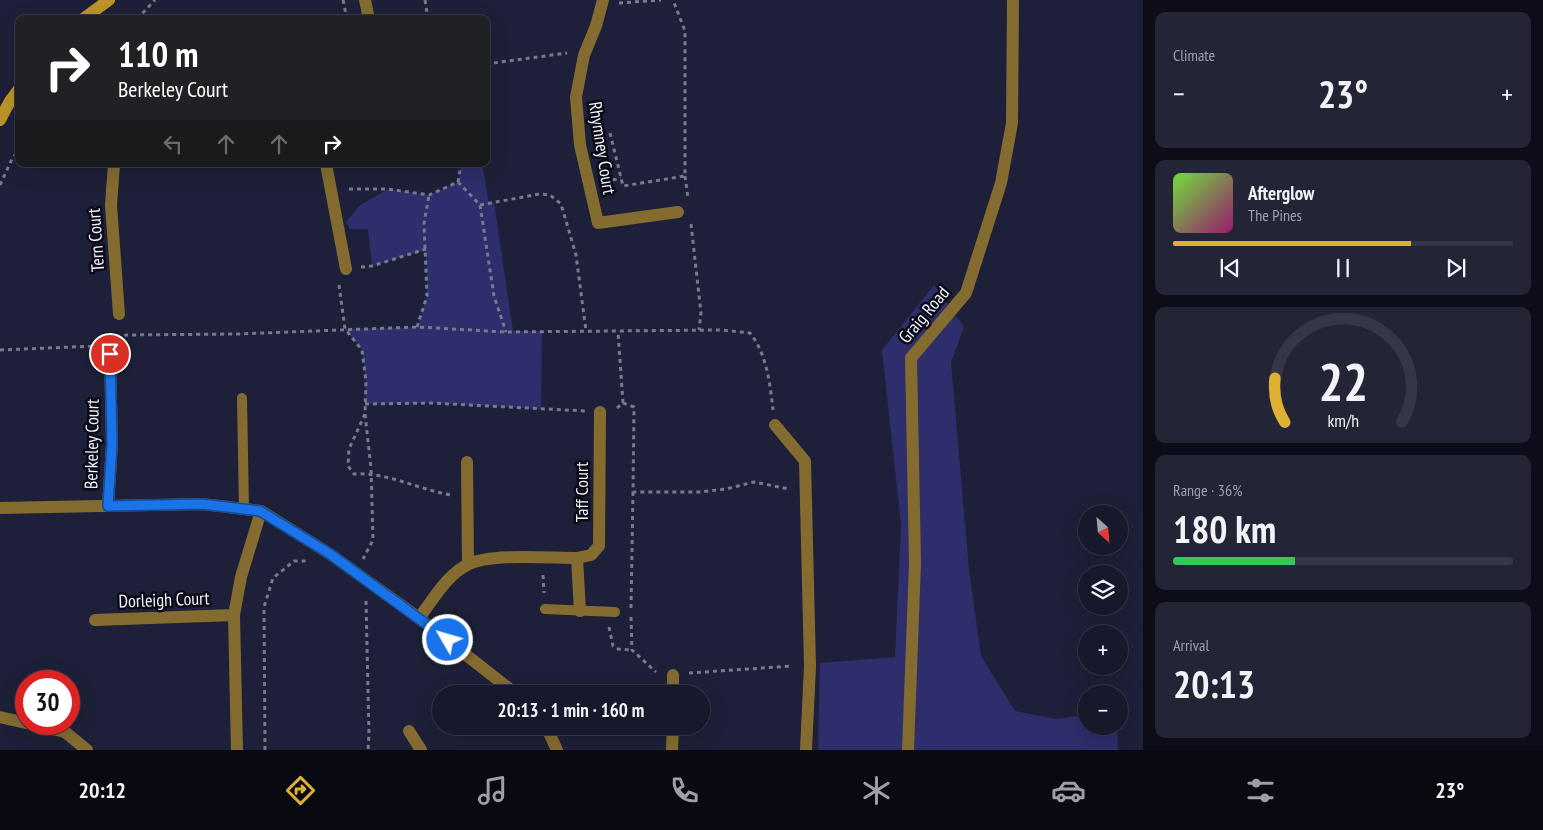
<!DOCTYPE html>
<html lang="en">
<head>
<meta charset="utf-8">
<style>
	:root { --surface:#16182b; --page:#232537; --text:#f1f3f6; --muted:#9ea0a9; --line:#353747; --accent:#deb133 }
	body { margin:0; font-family:"PT Sans Narrow",sans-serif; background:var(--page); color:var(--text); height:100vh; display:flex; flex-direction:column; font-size:19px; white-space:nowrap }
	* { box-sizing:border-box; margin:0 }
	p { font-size:16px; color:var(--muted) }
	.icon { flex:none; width:28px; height:28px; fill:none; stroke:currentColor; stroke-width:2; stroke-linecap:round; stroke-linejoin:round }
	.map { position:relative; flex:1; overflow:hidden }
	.drawer { display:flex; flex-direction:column; gap:12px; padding:12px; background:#0c0d18; width:400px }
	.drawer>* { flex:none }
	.top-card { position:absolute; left:15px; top:15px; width:475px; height:152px; border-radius:10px; box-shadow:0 5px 20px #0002,0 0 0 1px var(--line); background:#202124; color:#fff; overflow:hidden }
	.needle { width:32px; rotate:154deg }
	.fabs { position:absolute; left:1078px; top:505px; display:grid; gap:10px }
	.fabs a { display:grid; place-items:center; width:50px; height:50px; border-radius:50%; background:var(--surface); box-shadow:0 5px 20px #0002,0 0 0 1px var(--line); font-size:25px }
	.speed { position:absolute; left:15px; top:670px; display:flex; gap:10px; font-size:25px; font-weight:700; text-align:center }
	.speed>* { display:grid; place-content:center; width:65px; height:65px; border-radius:50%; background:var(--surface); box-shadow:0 5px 20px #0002,0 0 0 1px var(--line); line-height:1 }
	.speed .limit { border:8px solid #d22; background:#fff; color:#111 }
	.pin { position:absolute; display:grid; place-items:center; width:42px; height:42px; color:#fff; margin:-21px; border:2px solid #fff; border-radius:50%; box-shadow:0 1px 5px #0007 }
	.me { position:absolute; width:55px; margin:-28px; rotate:308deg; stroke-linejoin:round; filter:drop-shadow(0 0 4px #0008) }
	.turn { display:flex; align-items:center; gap:18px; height:105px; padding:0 20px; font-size:22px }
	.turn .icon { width:65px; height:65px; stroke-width:2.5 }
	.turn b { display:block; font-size:35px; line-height:42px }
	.lanes { display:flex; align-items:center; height:48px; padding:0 20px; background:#0003; justify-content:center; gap:25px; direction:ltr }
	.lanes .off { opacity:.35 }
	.big { font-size:38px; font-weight:600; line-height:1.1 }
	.drawer .tile { flex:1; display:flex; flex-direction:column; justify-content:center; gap:8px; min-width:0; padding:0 18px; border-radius:10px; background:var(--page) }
	.drawer .dial { align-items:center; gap:0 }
	.dial svg { height:130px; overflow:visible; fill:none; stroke:var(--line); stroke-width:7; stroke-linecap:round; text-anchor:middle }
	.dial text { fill:var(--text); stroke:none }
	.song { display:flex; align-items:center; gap:15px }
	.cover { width:60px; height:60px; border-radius:8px; background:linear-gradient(135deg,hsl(100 70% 55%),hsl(320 70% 35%)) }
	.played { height:5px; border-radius:2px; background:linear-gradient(90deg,var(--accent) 70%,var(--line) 70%) }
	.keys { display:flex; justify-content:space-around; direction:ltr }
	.heat { display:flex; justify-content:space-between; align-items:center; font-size:28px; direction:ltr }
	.charge { height:8px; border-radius:4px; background:linear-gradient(90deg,#34c759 36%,var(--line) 0) }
	.trip { position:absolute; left:432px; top:685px; width:278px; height:50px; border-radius:25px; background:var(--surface); box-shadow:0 5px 20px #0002,0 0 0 1px var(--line); font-weight:600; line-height:50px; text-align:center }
	.menu { display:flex; height:80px; justify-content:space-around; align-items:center; background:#090a11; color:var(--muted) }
	.menu .icon { width:35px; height:35px }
	.menu .active { color:var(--accent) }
	.menu b { font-size:22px; color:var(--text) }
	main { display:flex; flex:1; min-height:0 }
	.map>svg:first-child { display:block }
	.green { fill:#2d2e6b }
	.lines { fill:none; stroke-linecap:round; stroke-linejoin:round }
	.path { stroke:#77798c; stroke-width:3; stroke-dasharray:4 4; stroke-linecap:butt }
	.lane { stroke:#846c30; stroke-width:10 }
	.street { stroke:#846c30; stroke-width:12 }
	.secondary { stroke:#bc9529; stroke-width:12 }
	.route-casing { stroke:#114b97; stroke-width:12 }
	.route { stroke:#1a73e8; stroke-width:9 }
	.labels { text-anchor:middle; stroke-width:5; stroke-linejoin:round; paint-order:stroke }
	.street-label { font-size:18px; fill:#f1f3fd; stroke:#0a0b16 }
</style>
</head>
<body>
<main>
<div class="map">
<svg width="1143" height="750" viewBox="0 0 1143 750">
	<rect width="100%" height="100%" fill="#1e2039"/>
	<path class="green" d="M 461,164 L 482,164 L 489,203 L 494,202 L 513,331 L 542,331 L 541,409 L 432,403 L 365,404 L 366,381 L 362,350 L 345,329 L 417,327 L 427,296 L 426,250 L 372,266 L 368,229 L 350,229 L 346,222 L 359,206 L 388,189 L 429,195 L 458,182 Z
		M 934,285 L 964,327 L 951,362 L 969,570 L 981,656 L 1015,711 L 1056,719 L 1086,715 L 1086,726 L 1117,726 L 1118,750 L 818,750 L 820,663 L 895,657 L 901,525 L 882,350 Z"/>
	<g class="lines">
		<path class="path" d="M 343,0 L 347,19
			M 425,0 L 428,19
			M 619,3 L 661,0
			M 137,19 L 155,0
			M 486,64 L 567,53
			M 610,133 L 623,186 L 685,176 L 685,31 L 673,0
			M 685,176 L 688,198
			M 458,182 L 480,205 L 494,296 L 506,332
			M 605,182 L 621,178
			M 0,185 L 12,159 L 19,149
			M 349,189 L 388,189 L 429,195 L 458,182 L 461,164
			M 480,205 L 539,194 L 550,195 L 561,204 L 576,255 L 586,331
			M 691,224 L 701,313 L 699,330
			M 361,267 L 372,266 L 426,249
			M 339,285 L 345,329 L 362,350 L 366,381 L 365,414 L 371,468 L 373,540 L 363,559
			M 417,327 L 427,296 L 424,224 L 429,195
			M 117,339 L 126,335 L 237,334 L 417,327 L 506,332 L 721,330 L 750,333 C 767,354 770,384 773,410
			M 0,350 L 97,346
			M 623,403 L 634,407 L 633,492 L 700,492 L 726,489 L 754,482 L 789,489
			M 365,404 L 431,403 L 585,411
			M 617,408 L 623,403 L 618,332
			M 365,414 L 349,449 L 348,466 L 354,474 C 388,472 419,490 452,495
			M 543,575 L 544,593
			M 366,601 L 369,734 L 368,750
			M 631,608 L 633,492
			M 631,617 L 632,650 L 656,672
			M 609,627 L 613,646 L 618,649 L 632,650
			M 689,673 L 792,666
			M 265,750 L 264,607 L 273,578 L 294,561 L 307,561"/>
		<path class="lane" d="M 242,398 L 244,509
			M 545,609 L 615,612"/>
		<path class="street" d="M 365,0 L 369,19
			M 603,0 L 596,26 L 584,55 L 576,97 L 580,145 L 598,223 L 678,212
			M 114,164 L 111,205 L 119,314
			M 326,164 L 346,269
			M 775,425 L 805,461 L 810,666 L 806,750
			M 467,462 L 468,564
			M 108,506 L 112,444 L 110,354
			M 0,508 L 202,504 L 261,511 L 330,554 L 419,618 L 516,694
			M 577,558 L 580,611
			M 419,618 C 433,600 447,574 469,564 C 492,553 549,558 577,558 L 591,555 L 599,546 L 600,412
			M 95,620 L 234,615
			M 673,694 L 673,675
			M 0,717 L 26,723
			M 30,724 L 65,732 L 87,750
			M 546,726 L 557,750
			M 409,731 L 421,750
			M 237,750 L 234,615 L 241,577 L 261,511
			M 672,750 L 673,726
			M 908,750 L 915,563 L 911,358 L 966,293 L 1001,183 L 1012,123 L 1013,0"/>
		<path class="secondary" d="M 83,19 L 109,0
			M 0,120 L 10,101 L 19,89"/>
	</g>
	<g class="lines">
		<g class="route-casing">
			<path id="route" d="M 110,354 L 112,444 L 108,506 L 202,504 L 260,511 L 330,554 L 448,640"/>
		</g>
		<use href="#route" class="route"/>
	</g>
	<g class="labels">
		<g class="street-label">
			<text transform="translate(602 148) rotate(81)" y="6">Rhymney Court</text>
			<text transform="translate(96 240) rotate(-94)" y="6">Tern Court</text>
			<text transform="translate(924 315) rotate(-50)" y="6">Graig Road</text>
			<text transform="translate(92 444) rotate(-89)" y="6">Berkeley Court</text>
			<text transform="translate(582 492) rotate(-90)" y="6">Taff Court</text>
			<text transform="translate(164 600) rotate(-2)" y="6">Dorleigh Court</text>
		</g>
	</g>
</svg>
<div class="fabs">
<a><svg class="needle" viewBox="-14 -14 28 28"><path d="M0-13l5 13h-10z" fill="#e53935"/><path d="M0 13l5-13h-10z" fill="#9ea0a9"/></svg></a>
<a><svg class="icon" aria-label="layers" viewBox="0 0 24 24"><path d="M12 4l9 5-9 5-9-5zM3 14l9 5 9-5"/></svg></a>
<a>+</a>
<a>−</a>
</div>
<div class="speed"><div class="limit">30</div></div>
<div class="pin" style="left:110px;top:354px;background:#d93025"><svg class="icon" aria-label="arrive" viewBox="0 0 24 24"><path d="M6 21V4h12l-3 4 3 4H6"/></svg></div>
<svg class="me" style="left:448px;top:640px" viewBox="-20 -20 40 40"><circle r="17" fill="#1a73e8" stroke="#fff" stroke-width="3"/><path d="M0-11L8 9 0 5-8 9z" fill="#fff"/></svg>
<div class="trip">20:13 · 1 min · 160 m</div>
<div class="top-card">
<div class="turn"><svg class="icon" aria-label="right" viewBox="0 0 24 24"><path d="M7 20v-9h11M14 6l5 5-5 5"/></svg><div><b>110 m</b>Berkeley Court</div></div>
<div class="lanes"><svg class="icon off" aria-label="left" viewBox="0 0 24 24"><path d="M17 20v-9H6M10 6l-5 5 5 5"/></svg><svg class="icon off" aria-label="ahead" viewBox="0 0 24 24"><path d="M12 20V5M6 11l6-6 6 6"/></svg><svg class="icon off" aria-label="ahead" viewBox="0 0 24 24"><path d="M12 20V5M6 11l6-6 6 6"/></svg><svg class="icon" aria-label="right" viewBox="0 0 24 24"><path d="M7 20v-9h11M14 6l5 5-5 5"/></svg></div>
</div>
</div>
<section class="drawer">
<div class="tile"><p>Climate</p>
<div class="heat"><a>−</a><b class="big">23°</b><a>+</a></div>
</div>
<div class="tile">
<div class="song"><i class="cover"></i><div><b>Afterglow</b><p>The Pines</p></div></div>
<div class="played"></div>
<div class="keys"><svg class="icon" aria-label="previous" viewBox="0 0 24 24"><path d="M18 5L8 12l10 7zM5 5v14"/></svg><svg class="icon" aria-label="pause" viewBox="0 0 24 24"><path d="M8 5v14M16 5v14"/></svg><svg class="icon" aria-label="next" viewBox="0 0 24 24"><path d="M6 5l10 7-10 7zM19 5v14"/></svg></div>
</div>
<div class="tile dial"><svg viewBox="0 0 100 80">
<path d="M14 69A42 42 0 1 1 86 69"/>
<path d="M14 69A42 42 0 0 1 8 42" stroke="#deb133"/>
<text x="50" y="56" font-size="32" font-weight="700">22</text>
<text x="50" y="72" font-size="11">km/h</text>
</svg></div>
<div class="tile"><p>Range · 36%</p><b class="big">180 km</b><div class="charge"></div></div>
<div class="tile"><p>Arrival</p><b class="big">20:13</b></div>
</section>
</main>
<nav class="menu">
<b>20:12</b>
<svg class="icon active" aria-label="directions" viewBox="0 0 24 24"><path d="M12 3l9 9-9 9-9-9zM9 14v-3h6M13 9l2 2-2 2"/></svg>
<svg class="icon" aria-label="music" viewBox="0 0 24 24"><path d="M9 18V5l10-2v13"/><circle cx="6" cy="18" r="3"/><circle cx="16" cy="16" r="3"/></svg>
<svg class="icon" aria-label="phone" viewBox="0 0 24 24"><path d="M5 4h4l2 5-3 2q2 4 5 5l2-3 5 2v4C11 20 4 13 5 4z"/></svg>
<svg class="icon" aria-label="climate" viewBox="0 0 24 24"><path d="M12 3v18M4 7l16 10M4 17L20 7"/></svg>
<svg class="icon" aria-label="car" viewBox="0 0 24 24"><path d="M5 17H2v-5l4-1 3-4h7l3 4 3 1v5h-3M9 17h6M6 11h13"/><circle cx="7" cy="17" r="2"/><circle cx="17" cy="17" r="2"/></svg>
<svg class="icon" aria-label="filters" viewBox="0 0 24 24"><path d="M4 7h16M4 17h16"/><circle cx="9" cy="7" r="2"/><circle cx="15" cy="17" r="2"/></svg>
<b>23°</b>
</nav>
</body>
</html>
